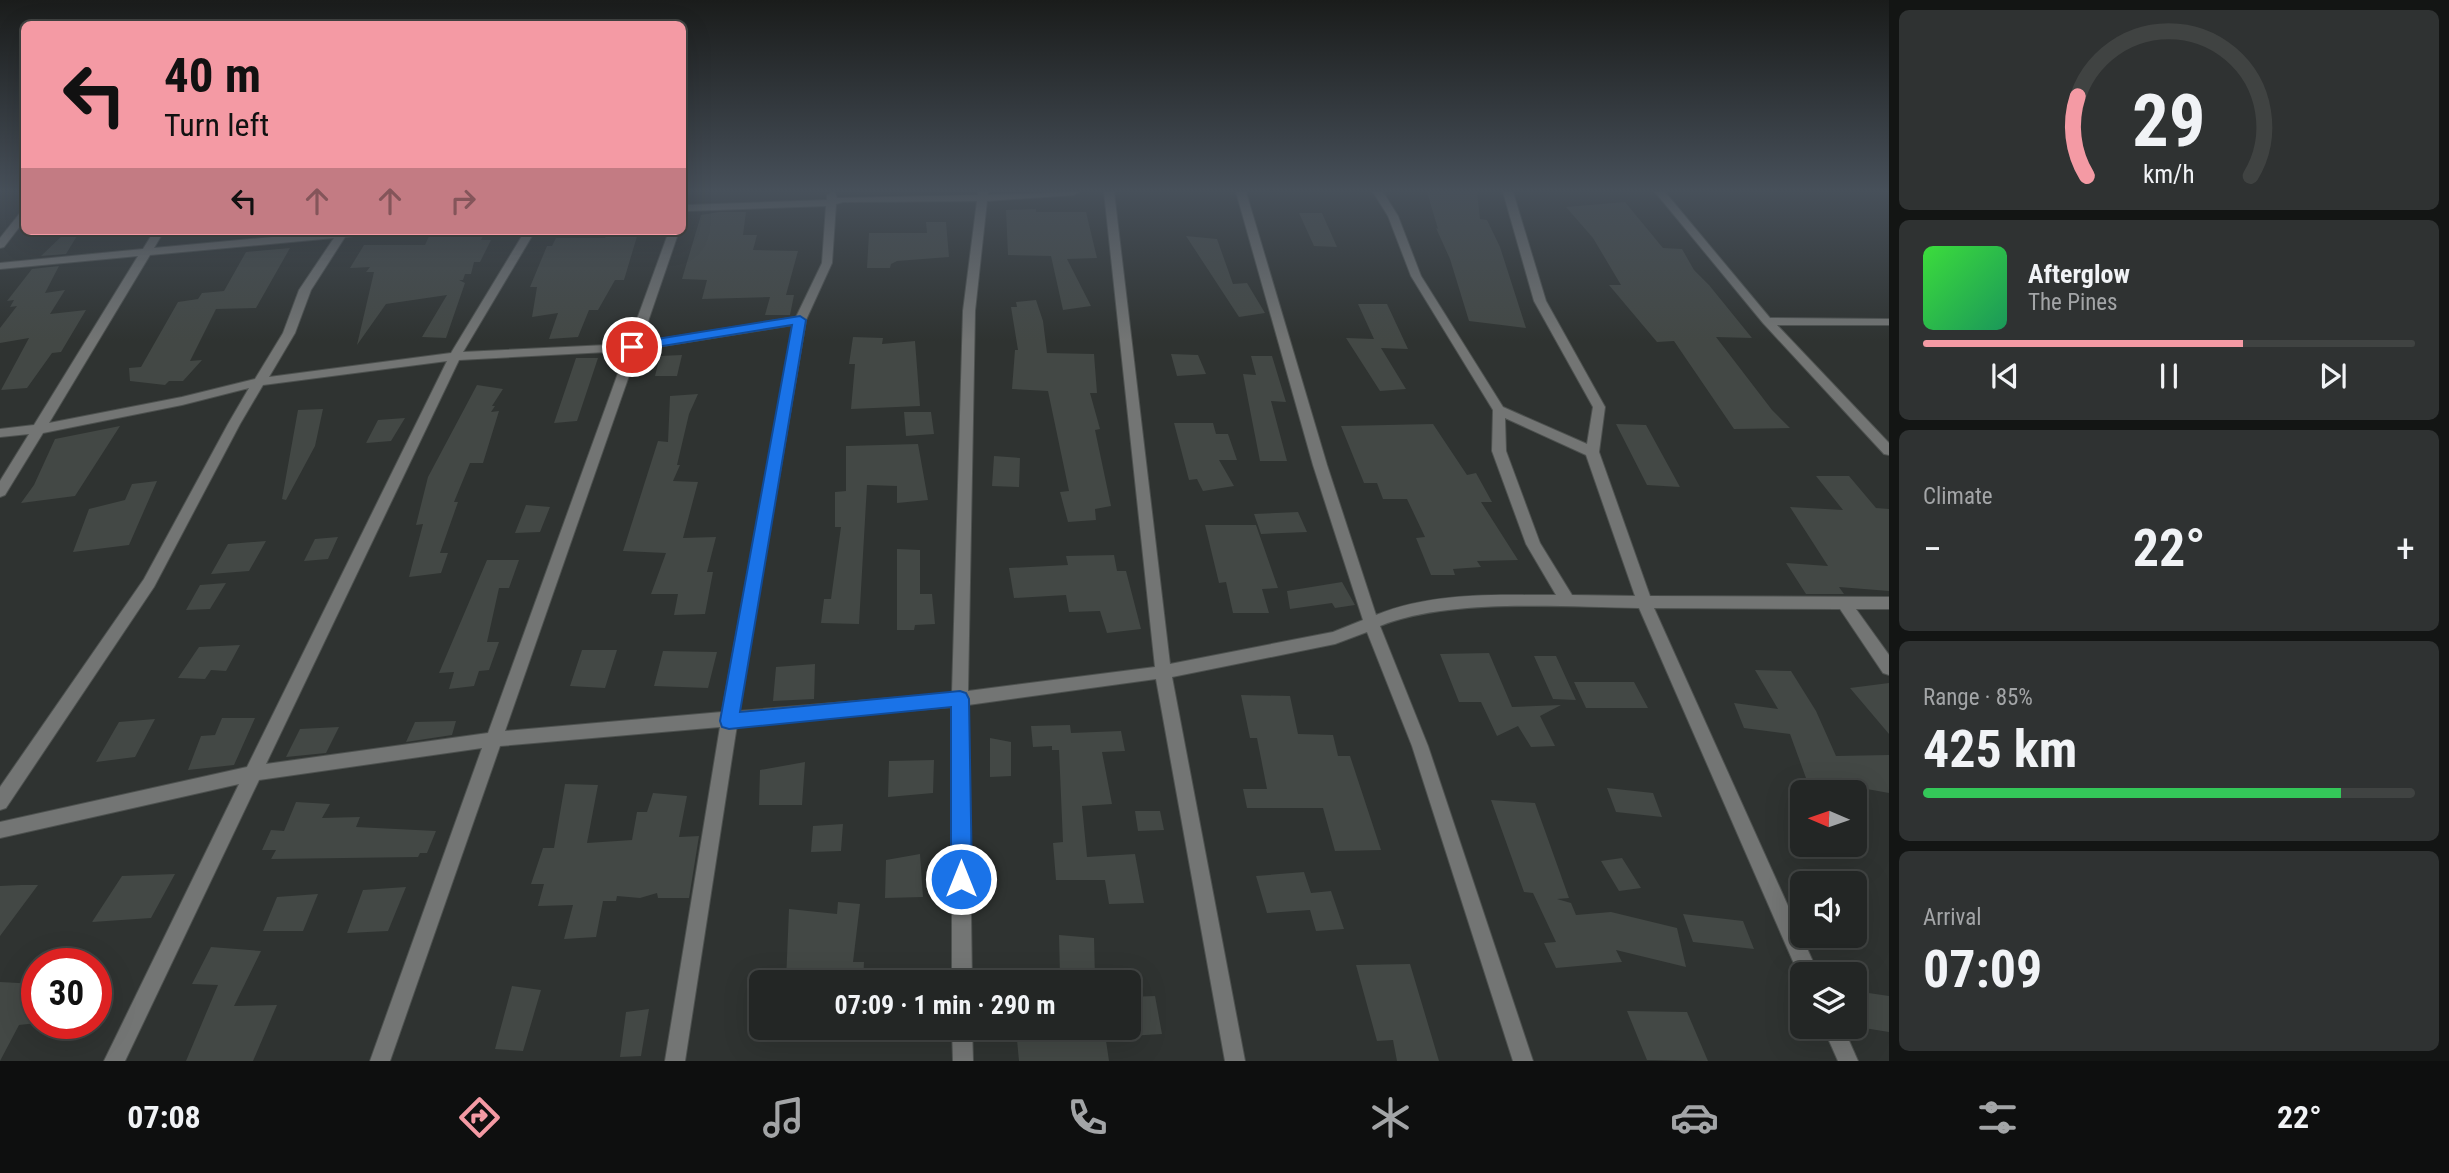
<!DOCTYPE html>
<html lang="en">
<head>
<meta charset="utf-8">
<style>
	:root { --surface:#232625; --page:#2f3232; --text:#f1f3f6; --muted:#a3a5a7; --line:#404342; --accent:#f49aa4 }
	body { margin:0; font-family:"Roboto Condensed",sans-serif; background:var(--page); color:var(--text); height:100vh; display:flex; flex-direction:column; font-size:26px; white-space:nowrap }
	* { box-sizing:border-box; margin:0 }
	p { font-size:23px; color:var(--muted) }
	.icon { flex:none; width:38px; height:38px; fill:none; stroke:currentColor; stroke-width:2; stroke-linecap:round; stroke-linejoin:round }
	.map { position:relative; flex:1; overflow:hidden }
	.panel { display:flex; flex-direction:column; gap:10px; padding:10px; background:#131514; width:560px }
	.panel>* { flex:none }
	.banner { position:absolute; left:21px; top:21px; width:665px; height:214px; border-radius:10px; box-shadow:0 7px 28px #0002,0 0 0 2px var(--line); background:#f49aa4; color:#111; overflow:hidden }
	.needle { width:46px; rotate:272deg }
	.tools { position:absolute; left:1790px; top:780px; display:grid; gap:14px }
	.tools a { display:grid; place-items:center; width:77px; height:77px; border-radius:10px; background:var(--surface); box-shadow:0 7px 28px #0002,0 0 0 2px var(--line); font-size:35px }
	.speed { position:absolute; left:21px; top:948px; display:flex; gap:14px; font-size:35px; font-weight:700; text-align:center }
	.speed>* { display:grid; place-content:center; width:91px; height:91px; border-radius:50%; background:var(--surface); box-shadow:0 7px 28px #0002,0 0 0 2px var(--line); line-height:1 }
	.speed .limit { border:10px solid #d22; background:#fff; color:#111 }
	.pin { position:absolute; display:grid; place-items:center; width:60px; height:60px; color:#fff; margin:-30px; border:4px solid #fff; border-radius:50%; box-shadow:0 2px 7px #0007 }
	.me { position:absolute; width:77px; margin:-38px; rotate:0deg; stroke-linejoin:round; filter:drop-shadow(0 0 5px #0008) }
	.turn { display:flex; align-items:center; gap:24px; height:147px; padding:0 28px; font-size:32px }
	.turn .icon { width:91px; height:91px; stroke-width:2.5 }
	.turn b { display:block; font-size:49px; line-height:60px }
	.lanes { display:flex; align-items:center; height:66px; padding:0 28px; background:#0003; justify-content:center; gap:35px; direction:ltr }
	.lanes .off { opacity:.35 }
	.big { font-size:52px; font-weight:700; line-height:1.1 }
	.panel .widget { flex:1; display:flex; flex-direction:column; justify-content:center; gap:10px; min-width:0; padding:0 24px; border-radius:10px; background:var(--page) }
	.panel .dial { align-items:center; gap:0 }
	.dial svg { height:182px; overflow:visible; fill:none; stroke:var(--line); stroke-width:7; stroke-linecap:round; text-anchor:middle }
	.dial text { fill:var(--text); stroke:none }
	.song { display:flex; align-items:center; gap:21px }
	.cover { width:84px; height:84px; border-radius:10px; background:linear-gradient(135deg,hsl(120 70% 55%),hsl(150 70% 35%)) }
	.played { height:7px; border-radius:4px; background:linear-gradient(90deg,var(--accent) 65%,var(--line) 65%) }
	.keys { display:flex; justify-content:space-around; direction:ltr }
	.heat { display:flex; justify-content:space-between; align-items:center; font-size:38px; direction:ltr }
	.charge { height:10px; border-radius:5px; background:linear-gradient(90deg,#34c759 85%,var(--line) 0) }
	.trip { position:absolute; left:749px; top:970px; width:392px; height:70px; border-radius:10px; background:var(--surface); box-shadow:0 7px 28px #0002,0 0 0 2px var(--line); font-weight:700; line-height:70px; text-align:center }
	.menu { display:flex; height:112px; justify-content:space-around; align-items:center; background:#0e0f0f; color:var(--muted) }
	.menu .icon { width:49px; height:49px }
	.menu .on { color:var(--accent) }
	.menu b { font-size:32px; color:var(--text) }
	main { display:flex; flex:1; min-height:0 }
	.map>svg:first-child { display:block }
	.building { fill:#434845 }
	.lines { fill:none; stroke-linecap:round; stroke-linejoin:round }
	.minor-casing { stroke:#4d514f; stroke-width:2 }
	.minor { fill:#737574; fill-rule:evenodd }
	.route { fill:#1a73e8; stroke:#114b97; stroke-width:2 }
</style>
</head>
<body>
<main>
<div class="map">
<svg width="1889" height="1061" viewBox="0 0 1889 1061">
	<rect width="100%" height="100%" fill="#2f3331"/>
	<path class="building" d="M 1427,192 L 1477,192 L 1480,219 L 1487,220 L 1500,247 L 1526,328 L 1469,321 L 1450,259 L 1436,228 L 1438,229 Z
		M 1625,202 L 1663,248 L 1682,249 L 1694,270 L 1709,285 L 1752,338 L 1716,337 L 1772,410 L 1790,428 L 1734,429 L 1674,341 L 1657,342 L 1609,285 L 1621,285 L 1593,238 L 1566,207 Z
		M 1036,209 L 1036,212 L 1086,212 L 1097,258 L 1067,259 L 1091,306 L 1063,310 L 1051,256 L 1008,255 L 1006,210 Z
		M 719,212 L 746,212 L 743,235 L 757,235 L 753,250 L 798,251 L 786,295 L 794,295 L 790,315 L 765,315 L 770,297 L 702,299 L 707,280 L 682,279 L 701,215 Z
		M 1299,213 L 1322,213 L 1337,247 L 1314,246 Z
		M 926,222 L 946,222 L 949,257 L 897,261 L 891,264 L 890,268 L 867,268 L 869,233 L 927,233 Z
		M 67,231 L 80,231 L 66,254 L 41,256 Z
		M 431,232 L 485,232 L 481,240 L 491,240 L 480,262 L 474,262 L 471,274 L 465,274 L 463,280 L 459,280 L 465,283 L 446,338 L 422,337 L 447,295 L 386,304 L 357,345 L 374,272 L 366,272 L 370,267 L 350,268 L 364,245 L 425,245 Z
		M 608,233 L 638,233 L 624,280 L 615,280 L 598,310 L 589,310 L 578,337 L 549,339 L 558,313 L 532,317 L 537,287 L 530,287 L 547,246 L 552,246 L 556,238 L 605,238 Z
		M 1186,236 L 1217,239 L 1233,284 L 1247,283 L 1265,313 L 1239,317 Z
		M 290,248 L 256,308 L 216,309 L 190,361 L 202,360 L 183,381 L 169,381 L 165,385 L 130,381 L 129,368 L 141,367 L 178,302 L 198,299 L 202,293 L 224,291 L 246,252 Z
		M 59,266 L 45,293 L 65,290 L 50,314 L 86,310 L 61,352 L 52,353 L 27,388 L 1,390 L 29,338 L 0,343 L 0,328 L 17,306 L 10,307 L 14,300 L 7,301 L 32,269 Z
		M 1036,300 L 1043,321 L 1047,353 L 1094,354 L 1097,393 L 1090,393 L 1100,429 L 1095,430 L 1111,506 L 1095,509 L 1096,520 L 1068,522 L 1060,492 L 1069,491 L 1048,391 L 1012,389 L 1015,350 L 1018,350 L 1011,307 L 1017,307 L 1016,302 Z
		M 1358,304 L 1387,304 L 1408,349 L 1381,348 L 1406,389 L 1380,391 L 1346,338 L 1374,339 Z
		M 853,337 L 883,338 L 882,344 L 915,341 L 920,406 L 851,409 L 855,364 L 849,364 Z
		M 1171,354 L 1198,355 L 1206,374 L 1177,376 Z
		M 682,355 L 677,376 L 655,376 L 660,356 Z
		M 1251,356 L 1272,356 L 1286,402 L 1271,401 L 1287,461 L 1260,461 L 1243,374 L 1256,375 Z
		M 576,358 L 598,358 L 577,421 L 554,423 Z
		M 477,385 L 503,389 L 492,406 L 495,406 L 491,412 L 499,411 L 483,463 L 470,463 L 454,502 L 458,502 L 440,553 L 448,553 L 441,573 L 409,577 L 423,524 L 416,525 L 428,477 Z
		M 698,394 L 689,414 L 677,465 L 680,465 L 673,481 L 698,482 L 683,538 L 716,537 L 707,572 L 713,572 L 705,614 L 674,615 L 678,594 L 651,594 L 666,553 L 623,551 L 658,441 L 668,442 L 670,396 Z
		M 323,409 L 315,446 L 286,500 L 282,499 L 298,410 Z
		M 904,412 L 931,412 L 934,434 L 906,436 Z
		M 405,418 L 391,441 L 366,443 L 378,420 Z
		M 1174,423 L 1213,423 L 1216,434 L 1228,434 L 1237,460 L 1219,460 L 1234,486 L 1203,491 L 1197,479 L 1189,480 Z
		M 1433,424 L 1467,475 L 1476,473 L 1492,502 L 1481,502 L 1518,560 L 1477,561 L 1481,567 L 1453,569 L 1455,575 L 1431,575 L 1416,538 L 1425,537 L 1407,499 L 1383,499 L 1377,483 L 1364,483 L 1341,426 Z
		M 1616,424 L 1646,425 L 1680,487 L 1647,485 Z
		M 120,426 L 75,496 L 21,503 L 34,485 L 55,439 Z
		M 918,444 L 928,500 L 897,503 L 897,486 L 867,485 L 859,624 L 821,623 L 824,599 L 831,599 L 841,527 L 835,527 L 835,492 L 846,491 L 846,446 Z
		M 994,456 L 1020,458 L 1019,487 L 992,486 Z
		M 1816,476 L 1849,476 L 1876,508 L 1889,509 L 1889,591 L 1839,587 L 1844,594 L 1806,594 L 1786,563 L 1828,566 L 1790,507 L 1843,510 Z
		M 157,481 L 129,545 L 73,552 L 89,509 L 125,500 L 132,484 Z
		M 526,505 L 550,507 L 540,532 L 515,533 Z
		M 1298,512 L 1307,532 L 1261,534 L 1254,514 Z
		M 1205,525 L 1256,525 L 1278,588 L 1262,589 L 1269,613 L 1233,613 L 1226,582 L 1219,583 Z
		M 338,537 L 328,559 L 304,561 L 315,539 Z
		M 266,541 L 249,571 L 211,574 L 228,544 Z
		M 897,549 L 920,550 L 920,594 L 932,594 L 935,624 L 915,625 L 914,630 L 897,630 Z
		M 1114,555 L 1117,571 L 1126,571 L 1141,629 L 1107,633 L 1100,611 L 1069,612 L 1066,595 L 1014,598 L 1009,568 L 1068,565 L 1066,556 Z
		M 487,560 L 519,560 L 509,588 L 499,588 L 487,642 L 499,642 L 489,670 L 479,671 L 474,686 L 449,689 L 454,672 L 439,673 Z
		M 1342,582 L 1355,605 L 1335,608 L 1332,603 L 1290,609 L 1287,591 Z
		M 226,583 L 210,609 L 186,610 L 200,585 Z
		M 240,645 L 226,671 L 211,670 L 205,679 L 178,678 L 199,647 Z
		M 582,650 L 617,650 L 605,688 L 570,686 Z
		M 663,651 L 717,652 L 708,688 L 654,686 Z
		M 1489,653 L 1512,707 L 1561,705 L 1540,716 L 1555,746 L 1531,747 L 1518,726 L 1497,736 L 1481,702 L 1459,702 L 1440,654 Z
		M 1534,656 L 1556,656 L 1576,700 L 1553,699 Z
		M 815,664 L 814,699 L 773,701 L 776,667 Z
		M 1755,670 L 1791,671 L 1816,711 L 1836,756 L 1889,755 L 1889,793 L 1806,778 L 1790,734 L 1744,728 L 1734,703 L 1778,709 Z
		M 1574,682 L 1634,682 L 1648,708 L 1586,708 Z
		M 1889,683 L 1889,734 L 1850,688 Z
		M 1241,695 L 1290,696 L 1298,734 L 1333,735 L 1338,756 L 1350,756 L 1381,850 L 1335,851 L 1323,808 L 1247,808 L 1243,789 L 1267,789 L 1257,738 L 1250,738 Z
		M 222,718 L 255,718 L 234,765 L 188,770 L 201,736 L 215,735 Z
		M 155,719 L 135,757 L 96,762 L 119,722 Z
		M 456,721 L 452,735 L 406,742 L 415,722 Z
		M 1070,725 L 1071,733 L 1121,731 L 1125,751 L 1102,752 L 1112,804 L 1082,806 L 1087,857 L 1135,854 L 1144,903 L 1109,904 L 1105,880 L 1056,880 L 1053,843 L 1063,842 L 1059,750 L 1052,750 L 1052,746 L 1033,747 L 1031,726 Z
		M 339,727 L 326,753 L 286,757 L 300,729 Z
		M 990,738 L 1011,742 L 1011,776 L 990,777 Z
		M 934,760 L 933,793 L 888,797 L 889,761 Z
		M 805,762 L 802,805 L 759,805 L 760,770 Z
		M 565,784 L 598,785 L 587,843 L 632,840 L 637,812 L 647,812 L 653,793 L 687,796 L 679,837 L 699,836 L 689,898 L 658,898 L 657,893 L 640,898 L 617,896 L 616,901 L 603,901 L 596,937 L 564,939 L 573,905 L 538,906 L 544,884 L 531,884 L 543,848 L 554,848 Z
		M 1607,788 L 1653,793 L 1662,817 L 1616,812 Z
		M 1491,800 L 1535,803 L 1569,898 L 1557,899 L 1571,903 L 1576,915 L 1611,912 L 1677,928 L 1686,967 L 1616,950 L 1622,962 L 1556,968 L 1544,943 L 1556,942 L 1533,893 L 1524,892 Z
		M 296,802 L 330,804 L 322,818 L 360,817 L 356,827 L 436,831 L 427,853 L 420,853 L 418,857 L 271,859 L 276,850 L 262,850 L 271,830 L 284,831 Z
		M 1135,811 L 1160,811 L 1164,830 L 1138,831 Z
		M 843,824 L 841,851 L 811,852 L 813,826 Z
		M 920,854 L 923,897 L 885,898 L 886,860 Z
		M 1622,858 L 1641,888 L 1619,891 L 1601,861 Z
		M 1304,872 L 1311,893 L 1331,891 L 1344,929 L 1316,931 L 1310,910 L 1267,913 L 1256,876 Z
		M 175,874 L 151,918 L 92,922 L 122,876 Z
		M 21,885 L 38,885 L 0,936 L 0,886 Z
		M 406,887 L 388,931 L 347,933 L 363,890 Z
		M 318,894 L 303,931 L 263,931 L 277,897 Z
		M 838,902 L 860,904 L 853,962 L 864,962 L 863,982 L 786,982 L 789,909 L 837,914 Z
		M 1683,914 L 1743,921 L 1754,949 L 1693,942 Z
		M 1059,935 L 1094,938 L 1095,979 L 1060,976 Z
		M 211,947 L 261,951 L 234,1006 L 277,1005 L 253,1061 L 186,1061 L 218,985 L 192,984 Z
		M 1410,964 L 1439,1061 L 1397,1061 L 1393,1040 L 1377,1041 L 1356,965 Z
		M 0,982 L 37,984 L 37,1023 L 19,1025 L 0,1061 Z
		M 512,986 L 541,990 L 523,1051 L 495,1049 Z
		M 1855,991 L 1889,996 L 1889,1032 L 1864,1028 L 1855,1007 Z
		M 1155,996 L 1162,1034 L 1129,1036 L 1129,997 Z
		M 649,1009 L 641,1056 L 620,1057 L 626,1012 Z
		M 1627,1011 L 1687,1012 L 1708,1061 L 1647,1060 Z
		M 1104,1027 L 1109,1061 L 1019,1061 L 1016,1029 Z"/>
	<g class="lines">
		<g class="minor-casing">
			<path id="minor" d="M 832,192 L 835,193 L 837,198 L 978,195 L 978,192 L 988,192 L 988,195 L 1079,192 L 1074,195 L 987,201 L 975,311 L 968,691 L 1155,667 L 1104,192 L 1114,192 L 1170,664 L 1333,632 L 1363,620 L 1313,465 L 1236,192 L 1246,192 L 1327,465 L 1376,615 C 1432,592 1497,595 1556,595 L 1526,544 L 1492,451 L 1493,410 L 1411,276 L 1388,216 L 1373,192 L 1383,192 L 1398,216 L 1421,276 L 1503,407 L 1587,444 L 1593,407 L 1534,301 L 1503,192 L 1513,192 L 1546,301 L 1605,407 L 1599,452 L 1650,596 L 1889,597 L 1889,609 L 1856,609 L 1889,655 L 1889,675 L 1883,673 L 1840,609 L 1654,608 L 1819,975 L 1802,975 L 1802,982 L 1639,608 C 1563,607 1450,598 1380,626 L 1428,746 L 1533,1061 L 1513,1061 L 1412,746 L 1367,632 L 1335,644 L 1172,677 L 1245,1061 L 1225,1061 L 1156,679 L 968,705 L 972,982 L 952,982 L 952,707 L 737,725 L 685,1061 L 665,1061 L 720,727 L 500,746 L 390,1061 L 370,1061 L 482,748 L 259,780 L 125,1061 L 104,1061 L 239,784 L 0,838 L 0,822 L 247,767 L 447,361 L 263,385 L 240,424 L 154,587 L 6,808 L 0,810 L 0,787 L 144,579 L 228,424 L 249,388 L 182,405 L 43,433 L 5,495 L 0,497 L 0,481 L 29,434 L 0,437 L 0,429 L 34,425 L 138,256 L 0,269 L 0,263 L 143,249 L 154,231 L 164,231 L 154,248 L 338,231 L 376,231 L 371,234 L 345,237 L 311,290 L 295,333 L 269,377 L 451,353 L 525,231 L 535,231 L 463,352 L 628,344 L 669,231 L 679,231 L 641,342 L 796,317 L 822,263 L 826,206 L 687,211 L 682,207 L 687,205 L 827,200 L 827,195 ZM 977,201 L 963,311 L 952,693 L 739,711 L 806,320 L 832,263 L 836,204 L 843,202 ZM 334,238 L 299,290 L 283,333 L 255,379 L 182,397 L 49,423 L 150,255 ZM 793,325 L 722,712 L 505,731 L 638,350 ZM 626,351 L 488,733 L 266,764 L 459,360 ZM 1505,418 L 1586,455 L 1635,596 L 1572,595 L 1540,543 L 1506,451 Z
				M 1655,192 L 1665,192 L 1770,318 L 1889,319 L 1889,325 L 1777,325 L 1889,443 L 1889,455 L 1884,454 L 1763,323 Z
				M 24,212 L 24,221 L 4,247 L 0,248 L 0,238 L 20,213 Z
				M 952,1027 L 972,1027 L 973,1061 L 953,1061 Z
				M 1823,1027 L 1843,1027 L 1858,1061 L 1838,1061 Z"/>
		</g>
		<use href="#minor" class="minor"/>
	</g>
	<linearGradient id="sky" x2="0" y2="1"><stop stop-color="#1a1c1b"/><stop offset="0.56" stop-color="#47505a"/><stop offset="1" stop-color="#47505a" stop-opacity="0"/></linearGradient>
	<rect width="1889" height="341" fill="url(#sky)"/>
	<path class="route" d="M 800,316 L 806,320 L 740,712 L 960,691 L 966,693 L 969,699 L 972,879 L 968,886 L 961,889 L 954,886 L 951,879 L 951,707 L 729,729 L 722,727 L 720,721 L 792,325 L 632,351 L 625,347 L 632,343 Z"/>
</svg>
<div class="tools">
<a><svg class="needle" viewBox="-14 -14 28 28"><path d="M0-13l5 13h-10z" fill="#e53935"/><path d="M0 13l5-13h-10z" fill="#a3a5a7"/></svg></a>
<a><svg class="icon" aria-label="sound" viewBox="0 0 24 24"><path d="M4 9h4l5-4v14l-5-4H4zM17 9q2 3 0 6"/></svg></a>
<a><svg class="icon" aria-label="layers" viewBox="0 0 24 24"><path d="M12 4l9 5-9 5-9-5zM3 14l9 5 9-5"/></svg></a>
</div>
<div class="speed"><div class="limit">30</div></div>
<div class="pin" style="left:632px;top:347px;background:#d93025"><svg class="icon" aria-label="arrive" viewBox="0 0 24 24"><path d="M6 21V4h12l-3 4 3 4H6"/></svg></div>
<svg class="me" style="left:961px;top:879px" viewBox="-20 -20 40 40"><circle r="17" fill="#1a73e8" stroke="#fff" stroke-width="3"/><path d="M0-11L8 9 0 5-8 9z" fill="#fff"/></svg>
<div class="trip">07:09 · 1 min · 290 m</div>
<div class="banner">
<div class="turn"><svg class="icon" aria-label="left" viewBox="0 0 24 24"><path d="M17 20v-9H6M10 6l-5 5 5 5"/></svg><div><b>40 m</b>Turn left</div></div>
<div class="lanes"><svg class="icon" aria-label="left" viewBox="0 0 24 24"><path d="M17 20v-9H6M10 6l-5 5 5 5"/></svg><svg class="icon off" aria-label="ahead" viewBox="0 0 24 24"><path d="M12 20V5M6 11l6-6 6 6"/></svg><svg class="icon off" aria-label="ahead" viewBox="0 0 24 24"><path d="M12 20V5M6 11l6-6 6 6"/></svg><svg class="icon off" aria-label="right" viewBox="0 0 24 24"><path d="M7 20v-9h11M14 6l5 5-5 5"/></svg></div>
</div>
</div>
<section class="panel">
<div class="widget dial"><svg viewBox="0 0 100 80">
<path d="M14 69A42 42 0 1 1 86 69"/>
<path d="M14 69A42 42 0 0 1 10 34" stroke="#f49aa4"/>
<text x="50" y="56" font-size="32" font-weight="700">29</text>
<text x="50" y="72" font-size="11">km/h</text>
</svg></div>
<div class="widget">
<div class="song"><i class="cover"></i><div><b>Afterglow</b><p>The Pines</p></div></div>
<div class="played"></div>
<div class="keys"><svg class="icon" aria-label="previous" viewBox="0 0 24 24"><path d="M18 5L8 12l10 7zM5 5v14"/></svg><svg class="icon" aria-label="pause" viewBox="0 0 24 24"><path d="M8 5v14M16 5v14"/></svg><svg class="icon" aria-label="next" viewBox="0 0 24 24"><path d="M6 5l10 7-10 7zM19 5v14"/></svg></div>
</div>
<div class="widget"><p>Climate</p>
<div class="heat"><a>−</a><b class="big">22°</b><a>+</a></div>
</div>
<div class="widget"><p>Range · 85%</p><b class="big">425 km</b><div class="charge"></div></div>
<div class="widget"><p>Arrival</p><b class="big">07:09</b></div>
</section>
</main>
<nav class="menu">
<b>07:08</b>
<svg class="icon on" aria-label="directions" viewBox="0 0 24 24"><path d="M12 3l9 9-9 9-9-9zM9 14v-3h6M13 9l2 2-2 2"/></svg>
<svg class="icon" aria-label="music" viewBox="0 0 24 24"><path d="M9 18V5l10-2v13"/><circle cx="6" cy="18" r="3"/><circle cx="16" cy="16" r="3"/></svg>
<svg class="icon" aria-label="phone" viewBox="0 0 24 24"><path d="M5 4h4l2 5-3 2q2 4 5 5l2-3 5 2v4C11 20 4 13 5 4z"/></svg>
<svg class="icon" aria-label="climate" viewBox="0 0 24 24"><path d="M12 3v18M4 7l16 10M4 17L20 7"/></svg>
<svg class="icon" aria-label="car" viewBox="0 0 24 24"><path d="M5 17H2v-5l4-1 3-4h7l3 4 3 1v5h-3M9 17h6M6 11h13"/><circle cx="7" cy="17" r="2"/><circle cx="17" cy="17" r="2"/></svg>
<svg class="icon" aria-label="filters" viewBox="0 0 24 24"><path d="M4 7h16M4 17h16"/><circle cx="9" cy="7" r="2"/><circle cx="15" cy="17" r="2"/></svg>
<b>22°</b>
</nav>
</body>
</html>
